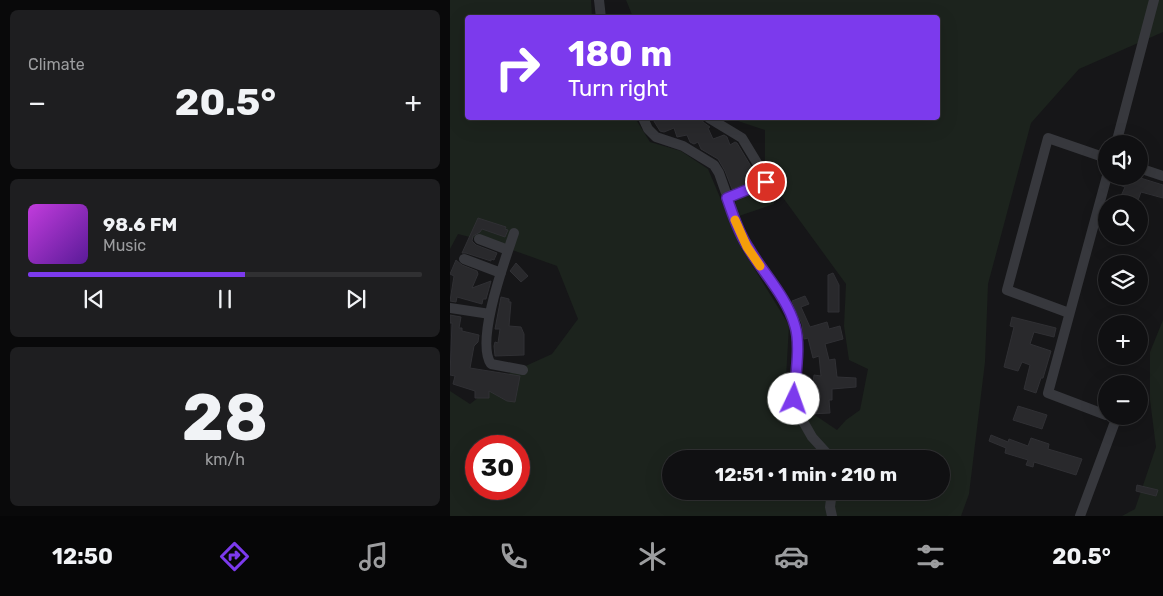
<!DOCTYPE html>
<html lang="en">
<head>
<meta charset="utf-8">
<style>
	:root { --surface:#101012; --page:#1e1e20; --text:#f1f3f6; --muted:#9c9d9f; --line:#303032; --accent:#7c3aed }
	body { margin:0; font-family:Rubik,sans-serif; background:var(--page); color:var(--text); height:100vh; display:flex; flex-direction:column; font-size:19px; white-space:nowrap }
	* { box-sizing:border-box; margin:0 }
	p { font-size:16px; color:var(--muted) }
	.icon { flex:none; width:28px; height:28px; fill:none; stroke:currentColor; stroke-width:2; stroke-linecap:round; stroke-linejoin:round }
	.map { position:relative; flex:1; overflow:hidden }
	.drawer { display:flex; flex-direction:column; gap:10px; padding:10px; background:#09090a; width:450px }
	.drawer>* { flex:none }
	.banner { position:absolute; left:15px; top:15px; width:475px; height:105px; border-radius:5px; box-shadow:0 5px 20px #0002,0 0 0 1px var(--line); background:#7c3aed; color:#fff; overflow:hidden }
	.controls { position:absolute; left:648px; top:135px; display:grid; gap:10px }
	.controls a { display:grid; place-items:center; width:50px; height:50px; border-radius:50%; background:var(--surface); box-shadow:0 5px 20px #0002,0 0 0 1px var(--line); font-size:25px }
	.speed { position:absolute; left:15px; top:435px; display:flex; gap:10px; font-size:25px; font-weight:700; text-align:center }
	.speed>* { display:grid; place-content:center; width:65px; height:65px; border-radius:50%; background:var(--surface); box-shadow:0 5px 20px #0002,0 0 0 1px var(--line); line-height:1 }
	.speed .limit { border:8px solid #d22; background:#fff; color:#111 }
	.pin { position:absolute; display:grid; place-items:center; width:42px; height:42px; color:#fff; margin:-21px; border:2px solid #fff; border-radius:50%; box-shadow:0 1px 5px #0007 }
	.me { position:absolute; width:55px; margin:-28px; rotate:3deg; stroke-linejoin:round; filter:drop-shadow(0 0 4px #0008) }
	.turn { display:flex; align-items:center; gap:18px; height:105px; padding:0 20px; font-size:22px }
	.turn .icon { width:65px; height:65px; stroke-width:2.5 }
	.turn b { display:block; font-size:35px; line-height:42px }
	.big { font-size:38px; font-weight:700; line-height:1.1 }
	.drawer .widget { flex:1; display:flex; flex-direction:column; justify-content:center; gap:8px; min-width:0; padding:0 18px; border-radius:8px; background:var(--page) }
	.drawer .dial { align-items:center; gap:0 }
	.dial b { font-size:65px; line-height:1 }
	.song { display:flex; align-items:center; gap:15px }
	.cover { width:60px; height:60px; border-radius:8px; background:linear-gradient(135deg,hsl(290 70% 55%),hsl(270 70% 35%)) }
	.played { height:5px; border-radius:2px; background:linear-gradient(90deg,var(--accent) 55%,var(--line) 55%) }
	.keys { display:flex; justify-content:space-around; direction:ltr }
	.heat { display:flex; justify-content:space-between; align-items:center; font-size:28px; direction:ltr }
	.trip { position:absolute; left:212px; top:450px; width:288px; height:50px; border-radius:25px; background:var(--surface); box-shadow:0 5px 20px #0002,0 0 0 1px var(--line); font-weight:700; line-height:50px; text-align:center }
	.menu { display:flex; height:80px; justify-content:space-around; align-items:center; background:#060607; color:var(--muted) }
	.menu .icon { width:35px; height:35px }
	.menu .selected { color:var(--accent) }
	.menu b { font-size:22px; color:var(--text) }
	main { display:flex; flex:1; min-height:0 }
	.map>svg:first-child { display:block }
	.green { fill:#1c231d; fill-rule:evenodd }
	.building { fill:#29292c; stroke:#303034 }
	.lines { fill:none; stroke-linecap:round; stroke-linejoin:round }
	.minor { stroke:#37383d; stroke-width:10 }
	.route-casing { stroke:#51269a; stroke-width:12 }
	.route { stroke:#7c3aed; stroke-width:9 }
	.slow { stroke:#f59e0b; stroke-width:9 }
</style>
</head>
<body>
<main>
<section class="drawer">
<div class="widget"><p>Climate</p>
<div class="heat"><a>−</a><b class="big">20.5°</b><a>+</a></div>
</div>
<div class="widget">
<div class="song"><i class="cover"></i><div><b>98.6 FM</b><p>Music</p></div></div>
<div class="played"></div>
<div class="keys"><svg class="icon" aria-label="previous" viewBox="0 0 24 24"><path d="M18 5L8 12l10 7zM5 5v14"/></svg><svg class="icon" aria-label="pause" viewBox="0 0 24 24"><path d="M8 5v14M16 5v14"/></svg><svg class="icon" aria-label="next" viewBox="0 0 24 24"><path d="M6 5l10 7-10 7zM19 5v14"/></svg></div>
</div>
<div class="widget dial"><b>28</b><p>km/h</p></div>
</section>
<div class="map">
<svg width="713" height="516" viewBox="0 0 713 516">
	<rect width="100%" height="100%" fill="#161618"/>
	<path class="green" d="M 0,0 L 141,0 L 142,17 L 18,18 L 18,118 L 185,118 L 200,142 L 231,151 L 258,169 L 291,247 L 339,325 L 335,395 L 387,430 L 396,420 L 410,410 L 418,369 L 399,360 L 394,326 L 396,284 L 315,173 L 315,130 L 279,118 L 488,118 L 488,18 L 183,17 L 176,0 L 713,0 L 713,32 L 629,69 L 581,123 L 538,284 L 535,362 L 519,494 L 511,516 L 0,516 L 0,391 L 20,404 L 60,373 L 102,354 L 128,319 L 107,266 L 43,243 L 8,234 L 0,249 ZM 26,446 L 69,446 L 69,489 L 26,489 ZM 221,459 L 491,459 L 491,491 L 221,491 Z
		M 318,182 L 324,204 L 286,217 L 285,194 Z
		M 713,320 L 713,516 L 672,516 L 685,509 L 706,447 L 700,400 L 700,352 Z"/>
	<path class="building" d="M 202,118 L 244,118 L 245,120 L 252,118 L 253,122 L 260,127 L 258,128 L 263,139 L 274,135 L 277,137 L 280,145 L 285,142 L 287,143 L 308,178 L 282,189 L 275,171 L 268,159 L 251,149 L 248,142 L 244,144 L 240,142 L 237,135 L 227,137 L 224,128 L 214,132 L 210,131 Z
		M 668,176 L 684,176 L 713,185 L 713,198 L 691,192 L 687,203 L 671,196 L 675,187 L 666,184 Z
		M 28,218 L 56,227 L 55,229 L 58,230 L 55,237 L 32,229 L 30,232 L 23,236 L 22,241 L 26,245 L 47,253 L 44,260 L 41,259 L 41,261 L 16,253 L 12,253 Z
		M 6,260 L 12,265 L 27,271 L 28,274 L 22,288 L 41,281 L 36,299 L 33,299 L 32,304 L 7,297 L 6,302 L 0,301 L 4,276 L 0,274 Z
		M 66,263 L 78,276 L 71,282 L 60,271 Z
		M 383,273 L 389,285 L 389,312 L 378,312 L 378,275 Z
		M 355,296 L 359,304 L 351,307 L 360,327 L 377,322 L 379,329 L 390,326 L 393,339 L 375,344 L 379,360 L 385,359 L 387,377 L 406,378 L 406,387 L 382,389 L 382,400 L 379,400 L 380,413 L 359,414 L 364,375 L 371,376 L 369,356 L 363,358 L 358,338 L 354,339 L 352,324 L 342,301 Z
		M 51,297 L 59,299 L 59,302 L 61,302 L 59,326 L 71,327 L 74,334 L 74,355 L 45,356 L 44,346 L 45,342 L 48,343 L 50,329 L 45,329 Z
		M 0,315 L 11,317 L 9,328 L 12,328 L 12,331 L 29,335 L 28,342 L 24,346 L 20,368 L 70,376 L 65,402 L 57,401 L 39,391 L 39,398 L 25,398 L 25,391 L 3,384 L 5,376 L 0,375 L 2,323 L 0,323 Z
		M 562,317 L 606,328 L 604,337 L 584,332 L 580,344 L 601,351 L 593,378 L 591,378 L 586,393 L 574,389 L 580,365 L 572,362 L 568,371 L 554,367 L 564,327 L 560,326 Z
		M 568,406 L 597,415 L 592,429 L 563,420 Z
		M 541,435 L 558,442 L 559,439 L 578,446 L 581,438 L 599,444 L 598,449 L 632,459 L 626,475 L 584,462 L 583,467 L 576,465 L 578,460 L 555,453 L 556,448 L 539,441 Z
		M 687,485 L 708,490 L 706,496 L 686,491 Z"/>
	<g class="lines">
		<path class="minor" d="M 149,0 L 151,18
			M 193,118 L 198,129 L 206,137 L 233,146 L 264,165 L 269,173 L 289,230 L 297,247 L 338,307 L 345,326 L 348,350 L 344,399 L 350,416 L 362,437 L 382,459
			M 259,118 L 292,138 L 315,176 L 316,182 L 277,198
			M 666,144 L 704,0
			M 689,168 L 713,176
			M 64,233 C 55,260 25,341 41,364 L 73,370
			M 29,239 L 58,250
			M 14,259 L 51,273
			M 0,308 L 40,314
			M 619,313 L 557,290 L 598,138 L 656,158
			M 656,415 L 598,393 L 657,176
			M 382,516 L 380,507 L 382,491
			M 630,516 L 666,419 L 660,416"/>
	</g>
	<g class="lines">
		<g class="route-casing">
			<path id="route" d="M 316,182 L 277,198 C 283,215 288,232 298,247 C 313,273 337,297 345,326 C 351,346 345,378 344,399"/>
		</g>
		<use href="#route" class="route"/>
		<path class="slow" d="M 285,220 L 297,247 L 310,266"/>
	</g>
</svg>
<div class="controls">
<a><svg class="icon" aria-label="sound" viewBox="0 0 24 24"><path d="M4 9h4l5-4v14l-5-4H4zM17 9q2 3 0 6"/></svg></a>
<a><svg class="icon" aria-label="search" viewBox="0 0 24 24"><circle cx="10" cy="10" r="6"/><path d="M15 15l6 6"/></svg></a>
<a><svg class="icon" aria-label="layers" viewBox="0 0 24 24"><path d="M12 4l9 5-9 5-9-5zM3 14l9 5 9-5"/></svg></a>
<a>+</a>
<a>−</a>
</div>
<div class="speed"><div class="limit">30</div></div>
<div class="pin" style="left:316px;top:182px;background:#d93025"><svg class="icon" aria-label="arrive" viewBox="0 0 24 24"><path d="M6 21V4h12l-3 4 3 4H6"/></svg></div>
<svg class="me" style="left:344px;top:399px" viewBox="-20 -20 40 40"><circle r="19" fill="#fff"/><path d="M0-13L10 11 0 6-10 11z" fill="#7c3aed"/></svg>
<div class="trip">12:51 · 1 min · 210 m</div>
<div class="banner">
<div class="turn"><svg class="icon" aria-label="right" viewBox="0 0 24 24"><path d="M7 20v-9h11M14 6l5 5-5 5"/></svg><div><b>180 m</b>Turn right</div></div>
</div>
</div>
</main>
<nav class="menu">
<b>12:50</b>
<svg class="icon selected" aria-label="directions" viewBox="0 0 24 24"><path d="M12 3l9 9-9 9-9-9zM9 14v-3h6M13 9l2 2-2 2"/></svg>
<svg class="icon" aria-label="music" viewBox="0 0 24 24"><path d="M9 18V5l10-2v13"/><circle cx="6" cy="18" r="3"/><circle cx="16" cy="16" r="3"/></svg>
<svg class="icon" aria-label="phone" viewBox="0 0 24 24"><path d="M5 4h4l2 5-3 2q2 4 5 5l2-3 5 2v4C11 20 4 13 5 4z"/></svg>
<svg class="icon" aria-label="climate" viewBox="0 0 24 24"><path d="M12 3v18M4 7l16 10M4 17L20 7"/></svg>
<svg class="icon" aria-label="car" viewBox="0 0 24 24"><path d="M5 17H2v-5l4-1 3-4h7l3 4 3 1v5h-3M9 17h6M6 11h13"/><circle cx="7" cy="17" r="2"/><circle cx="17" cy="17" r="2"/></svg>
<svg class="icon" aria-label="filters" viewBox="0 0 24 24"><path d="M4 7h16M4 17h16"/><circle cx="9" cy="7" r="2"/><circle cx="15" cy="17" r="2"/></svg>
<b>20.5°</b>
</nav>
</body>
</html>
